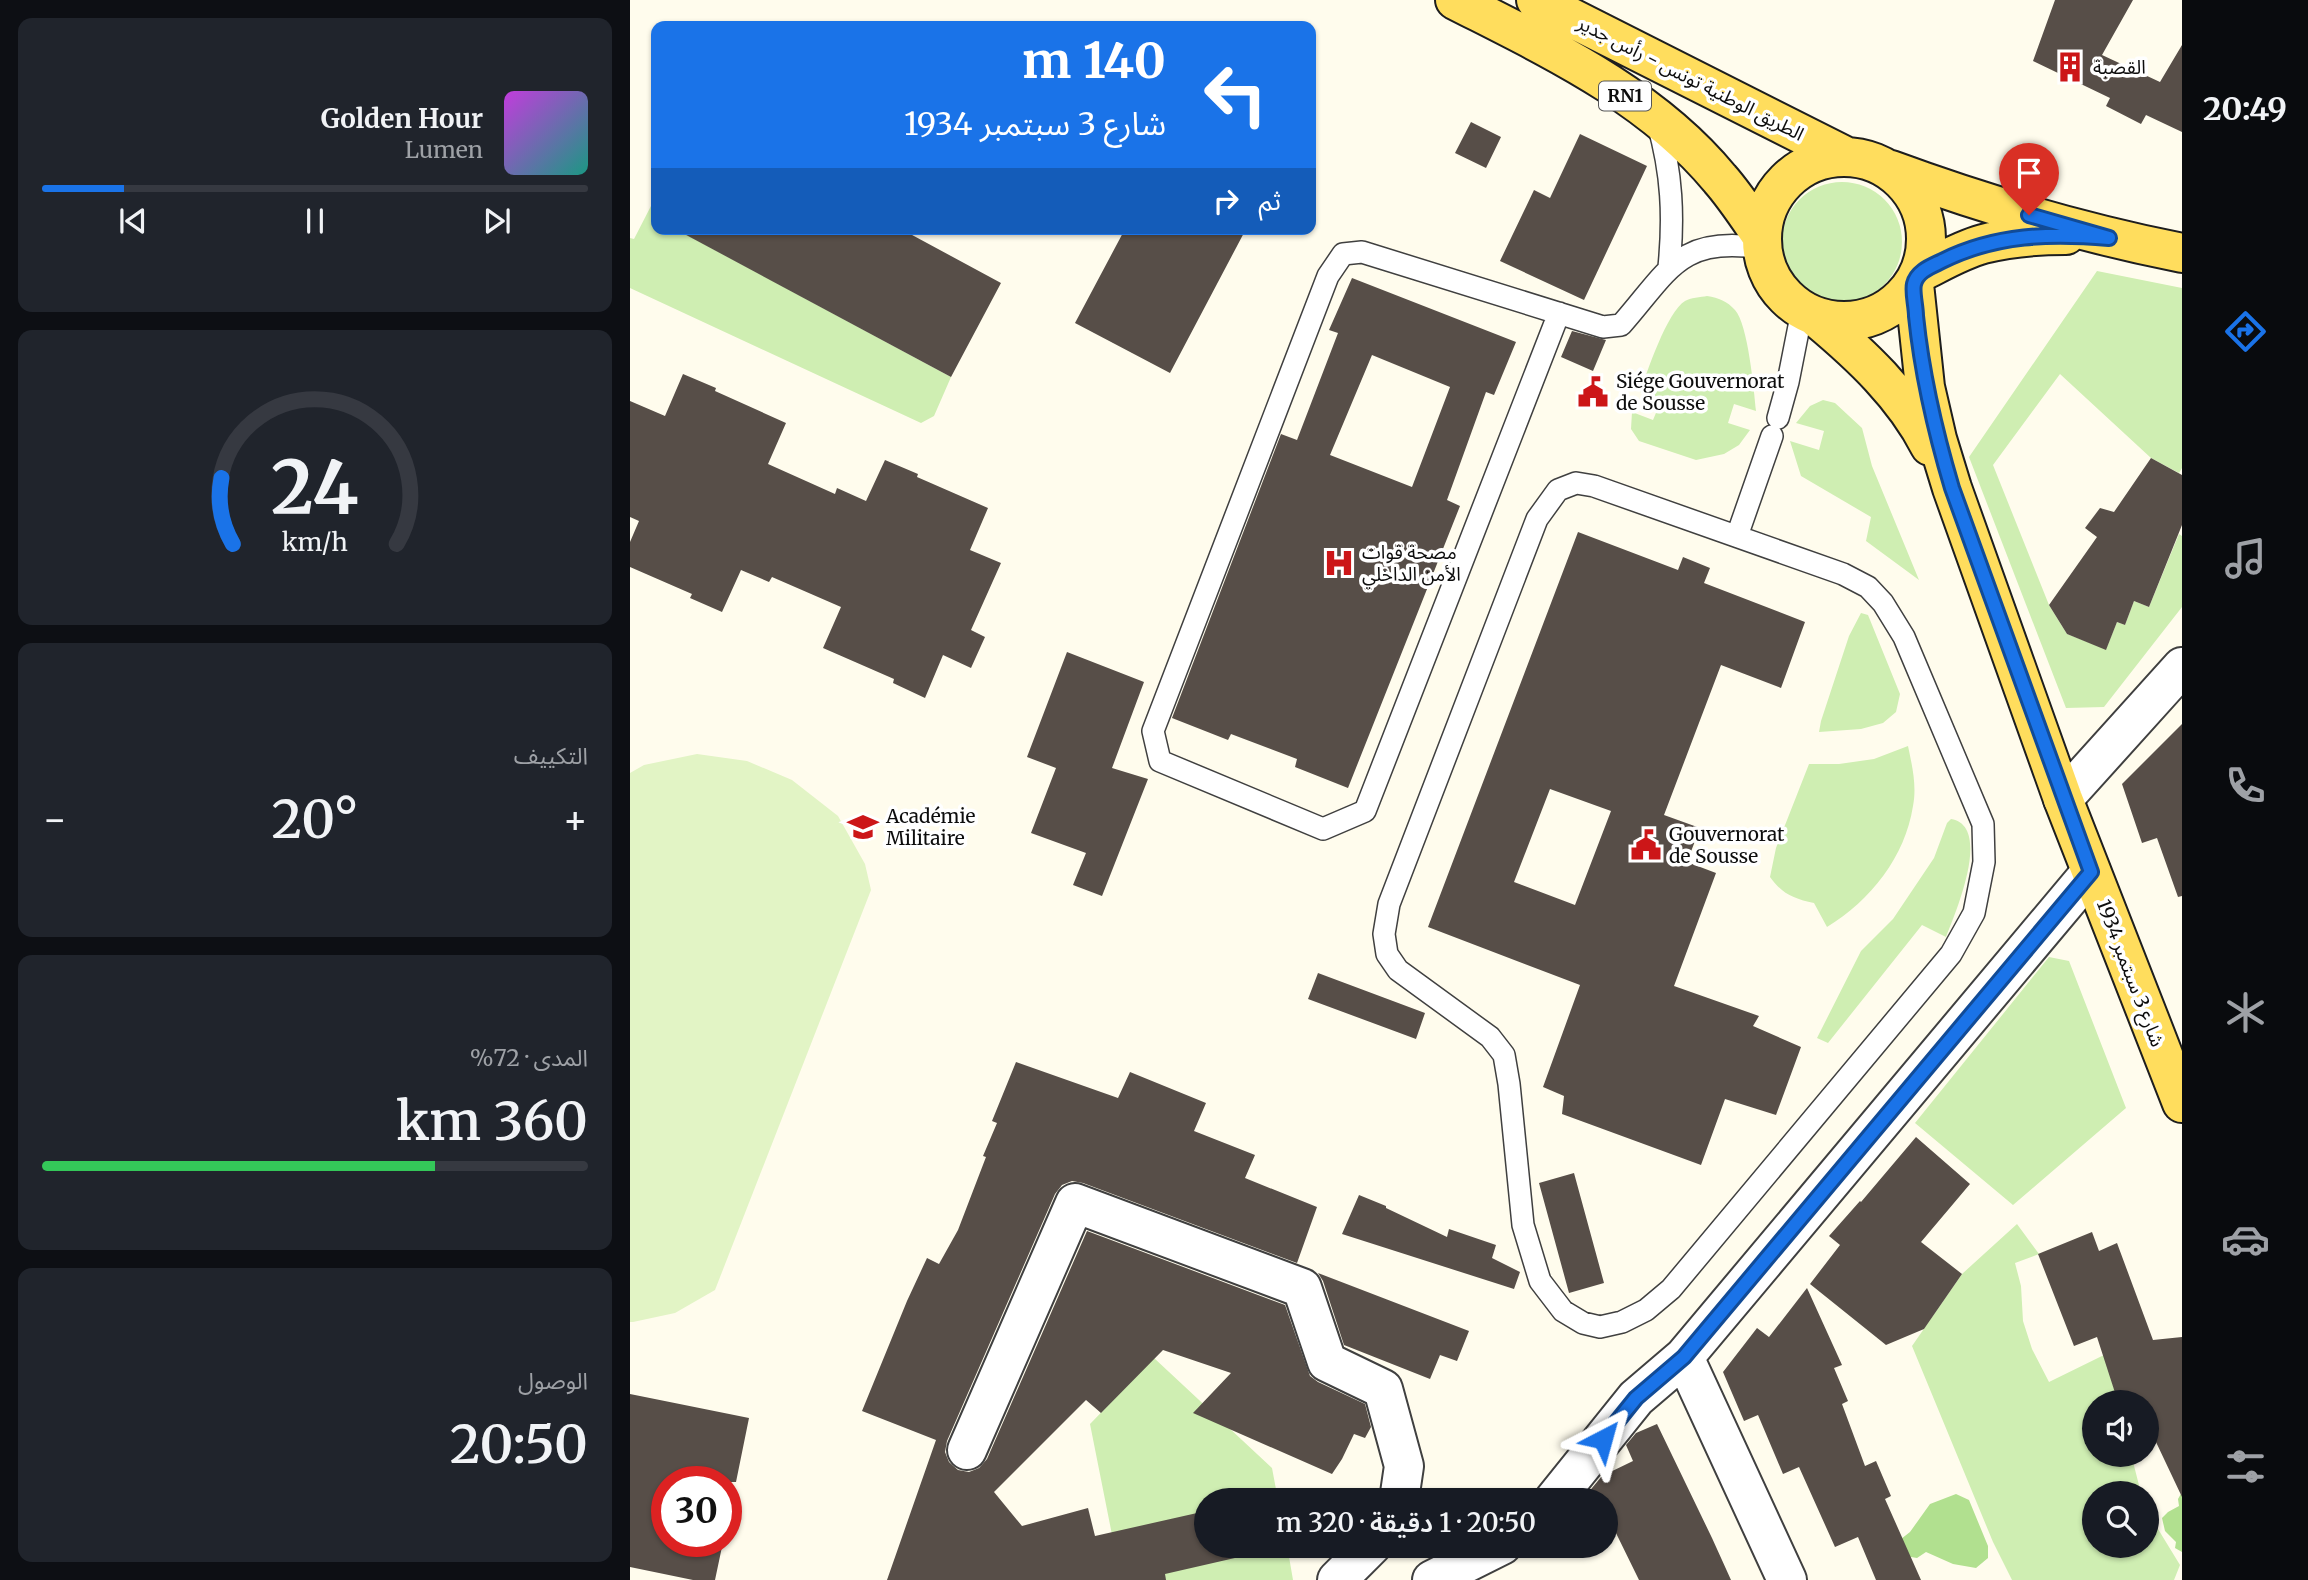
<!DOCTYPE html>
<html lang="ar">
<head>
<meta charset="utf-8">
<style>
	:root { --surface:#171b24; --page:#20242c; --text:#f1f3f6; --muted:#9ea1a6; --line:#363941; --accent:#1a73e8 }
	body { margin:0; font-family:Merriweather,"Noto Sans Arabic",serif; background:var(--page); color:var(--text); direction:rtl; height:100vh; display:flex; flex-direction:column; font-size:26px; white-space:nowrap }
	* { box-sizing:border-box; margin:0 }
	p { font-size:23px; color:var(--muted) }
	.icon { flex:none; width:38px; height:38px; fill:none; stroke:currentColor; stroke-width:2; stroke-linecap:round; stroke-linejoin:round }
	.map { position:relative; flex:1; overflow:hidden; direction:ltr }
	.details { display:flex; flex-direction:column; gap:18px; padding:18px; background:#0d0f14; width:630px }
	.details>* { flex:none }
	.banner { position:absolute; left:21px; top:21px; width:665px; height:214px; border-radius:14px; box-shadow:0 2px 5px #0004; direction:rtl; background:#1a73e8; color:#fff; overflow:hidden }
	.controls { position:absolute; left:1452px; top:1390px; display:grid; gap:14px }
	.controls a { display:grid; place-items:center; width:77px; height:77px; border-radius:50%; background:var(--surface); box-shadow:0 2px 5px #0004; font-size:35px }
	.speed { position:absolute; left:21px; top:1466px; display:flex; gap:14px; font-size:35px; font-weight:700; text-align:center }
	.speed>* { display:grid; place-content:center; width:91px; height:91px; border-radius:50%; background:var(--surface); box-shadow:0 2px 5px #0004; line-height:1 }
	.speed .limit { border:10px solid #d22; background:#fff; color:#111 }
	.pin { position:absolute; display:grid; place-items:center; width:60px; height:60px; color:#fff; margin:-72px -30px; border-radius:50% 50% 50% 0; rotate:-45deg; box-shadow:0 0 7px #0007 }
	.pin .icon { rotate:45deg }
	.me { position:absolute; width:77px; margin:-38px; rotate:39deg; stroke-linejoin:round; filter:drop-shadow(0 0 5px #0008) }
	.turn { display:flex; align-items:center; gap:24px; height:147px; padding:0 35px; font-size:32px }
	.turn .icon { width:91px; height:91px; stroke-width:2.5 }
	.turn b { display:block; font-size:49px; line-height:60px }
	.then { display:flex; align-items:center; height:66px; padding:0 35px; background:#0003; gap:14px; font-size:26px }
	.big { font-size:52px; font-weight:600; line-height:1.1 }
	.details .widget { flex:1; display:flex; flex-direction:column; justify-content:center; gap:10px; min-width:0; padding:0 24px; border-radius:14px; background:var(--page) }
	.details .dial { align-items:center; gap:0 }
	.dial svg { height:182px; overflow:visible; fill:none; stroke:var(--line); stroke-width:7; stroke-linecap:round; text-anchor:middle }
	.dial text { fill:var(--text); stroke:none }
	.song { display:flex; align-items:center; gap:21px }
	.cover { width:84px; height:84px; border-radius:10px; background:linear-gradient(135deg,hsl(290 70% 55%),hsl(170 70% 35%)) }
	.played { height:7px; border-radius:4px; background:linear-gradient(90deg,var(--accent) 15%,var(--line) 15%) }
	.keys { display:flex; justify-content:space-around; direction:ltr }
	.heat { display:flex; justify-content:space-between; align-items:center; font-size:38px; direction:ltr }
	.charge { height:10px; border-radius:5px; background:linear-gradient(90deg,#34c759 72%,var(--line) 0) }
	.trip { position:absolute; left:564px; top:1488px; width:424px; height:70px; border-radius:35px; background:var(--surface); box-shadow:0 2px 5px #0004; font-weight:600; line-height:70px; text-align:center; direction:rtl }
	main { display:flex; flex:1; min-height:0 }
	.tab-bar { display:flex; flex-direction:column; width:126px; justify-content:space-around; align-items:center; background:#090b0e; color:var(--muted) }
	.tab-bar .icon { width:49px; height:49px }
	.tab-bar .active { color:var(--accent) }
	.tab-bar b { font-size:32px; color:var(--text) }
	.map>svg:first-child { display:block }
	.green { fill:#cfeeb2 }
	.forest { fill:#b1e08f }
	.pitch { fill:#e2f4c5 }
	.building { fill:#574e48; fill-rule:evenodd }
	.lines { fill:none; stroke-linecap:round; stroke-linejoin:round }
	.lane-casing { stroke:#404040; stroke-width:24 }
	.street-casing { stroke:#404040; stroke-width:42 }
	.primary-casing { stroke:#1e1e1e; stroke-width:42 }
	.lane { stroke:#fff; stroke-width:21 }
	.street { stroke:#fff; stroke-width:38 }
	.primary { stroke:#ffdd5d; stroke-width:38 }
	.route-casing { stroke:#114b97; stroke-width:18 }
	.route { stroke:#1a73e8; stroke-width:12 }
	.labels { text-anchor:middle; stroke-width:7; stroke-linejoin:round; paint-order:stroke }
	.shield { fill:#fff; stroke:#565656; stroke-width:2 }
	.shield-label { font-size:18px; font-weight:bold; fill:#0d0d0d }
	.poi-label { font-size:19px; fill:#0d0d0d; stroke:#fff; text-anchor:start }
	.street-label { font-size:19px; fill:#0d0d0d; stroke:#fff }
</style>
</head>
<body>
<main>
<nav class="tab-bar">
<b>20:49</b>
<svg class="icon active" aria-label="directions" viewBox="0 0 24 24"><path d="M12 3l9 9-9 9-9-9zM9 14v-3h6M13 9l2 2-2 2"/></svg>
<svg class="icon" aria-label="music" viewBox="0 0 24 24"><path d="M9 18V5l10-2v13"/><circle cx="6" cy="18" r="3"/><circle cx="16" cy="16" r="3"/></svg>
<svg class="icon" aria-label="phone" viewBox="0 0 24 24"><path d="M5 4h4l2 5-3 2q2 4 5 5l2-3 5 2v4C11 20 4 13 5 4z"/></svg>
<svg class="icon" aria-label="climate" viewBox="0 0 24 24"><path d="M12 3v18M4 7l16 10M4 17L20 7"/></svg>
<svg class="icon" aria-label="car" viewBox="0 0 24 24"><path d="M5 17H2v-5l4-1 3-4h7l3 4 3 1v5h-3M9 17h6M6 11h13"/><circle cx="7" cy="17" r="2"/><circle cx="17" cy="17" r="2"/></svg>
<svg class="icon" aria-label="filters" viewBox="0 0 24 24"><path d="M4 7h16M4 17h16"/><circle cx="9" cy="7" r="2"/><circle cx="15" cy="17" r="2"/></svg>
</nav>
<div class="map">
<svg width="1552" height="1580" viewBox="0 0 1552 1580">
	<rect width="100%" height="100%" fill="#fffced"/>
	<path class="green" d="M1152 242a60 60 0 1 1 120 0a60 60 0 1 1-120 0Z
		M 22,204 L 26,206 L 26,229 L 46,229 L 321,377 L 304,416 L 291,423 L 0,288 L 0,238 L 4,239 Z
		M 1467,271 L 1552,288 L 1552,468 L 1549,473 L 1521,458 L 1430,374 L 1363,465 L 1419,605 L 1437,634 L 1476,649 L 1487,622 L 1495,625 L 1504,601 L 1519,607 L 1549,534 L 1552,536 L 1552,607 L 1474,707 L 1436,708 L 1339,457 Z
		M 1077,296 C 1089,298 1097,301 1105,310 C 1118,324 1124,390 1126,411 L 1104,404 L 1098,423 L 1120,430 L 1109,445 L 1094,454 L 1066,460 L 1009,441 L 1001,429 L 1002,412 L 1023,420 L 1031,401 L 1010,392 C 1017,372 1037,312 1055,301 C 1060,298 1071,297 1077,296 Z
		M 1193,400 L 1205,403 L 1232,428 L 1242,466 L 1289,580 L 1236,541 L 1241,517 L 1171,476 L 1160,441 L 1189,450 L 1194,431 L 1166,423 L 1180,406 Z
		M 1231,613 L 1238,615 L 1270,694 L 1266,712 L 1253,723 L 1231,729 L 1189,732 L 1191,721 L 1219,636 Z
		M 1278,746 C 1282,765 1287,786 1283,806 C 1275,857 1241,900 1197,927 L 1184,903 C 1164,899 1152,894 1140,877 L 1146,848 L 1179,764 L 1209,764 L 1244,759 Z
		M 1321,819 C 1363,826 1325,914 1316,937 L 1292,925 L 1198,1043 L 1187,1038 L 1231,951 L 1263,919 L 1304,858 L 1317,823 Z
		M 1419,957 L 1439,961 L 1496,1108 L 1383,1205 L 1285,1123 Z
		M 1387,1224 L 1409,1254 L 1385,1263 L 1391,1286 L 1393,1321 L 1402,1349 L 1419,1382 L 1474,1355 L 1488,1402 L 1465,1402 L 1465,1454 L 1501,1454 L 1511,1493 L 1465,1493 L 1465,1545 L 1517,1545 L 1517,1511 L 1550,1565 L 1544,1580 L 1382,1580 L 1363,1542 L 1282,1346 L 1332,1274 Z
		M 524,1358 L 642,1468 L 648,1500 L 576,1500 L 576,1545 L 657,1545 L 663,1580 L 491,1580 L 460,1424 Z"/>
	<path class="forest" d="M 1552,1492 L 1552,1552 L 1545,1548 L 1546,1542 L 1535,1531 L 1532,1518 L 1538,1512 L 1549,1506 L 1548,1499 Z
		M 1326,1494 L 1339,1500 L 1358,1546 L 1358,1558 L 1346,1568 L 1323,1564 L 1296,1552 L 1287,1558 L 1275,1556 L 1271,1539 L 1280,1532 L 1300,1504 Z"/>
	<path class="pitch" d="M 67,754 L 117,761 L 162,780 L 208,816 L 235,864 L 241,890 L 85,1290 L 45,1313 L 3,1322 L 0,1322 L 0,773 L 14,765 Z"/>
	<path class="building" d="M 1425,0 L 1503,0 L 1472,55 L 1530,82 L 1552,45 L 1552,132 L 1516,115 L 1511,124 L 1476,106 L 1480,98 L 1403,61 Z
		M 841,122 L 871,137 L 856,168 L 825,153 Z
		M 950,134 L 1017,166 L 954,300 L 870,261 L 904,190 L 920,198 Z
		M 45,229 L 271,229 L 371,283 L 321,377 Z
		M 495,229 L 616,229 L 540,373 L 445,323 Z
		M 722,278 L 886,342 L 864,395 L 856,392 L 817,500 L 830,506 L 718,788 L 665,767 L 667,759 L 601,734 L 598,740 L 542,718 L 651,434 L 667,440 L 708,333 L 699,330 ZM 742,355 L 820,387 L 782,487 L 700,455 Z
		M 942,331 L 976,340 L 963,371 L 931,357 Z
		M 53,374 L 86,388 L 85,391 L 156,423 L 138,464 L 205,494 L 207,488 L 236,501 L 255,460 L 288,474 L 287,477 L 358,508 L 340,550 L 371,563 L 341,630 L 355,637 L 341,668 L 313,655 L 295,698 L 263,683 L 264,679 L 193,648 L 211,607 L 142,577 L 139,582 L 111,570 L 92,612 L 60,598 L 62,594 L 0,567 L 0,542 L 9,521 L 0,517 L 0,401 L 35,416 Z
		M 1521,458 L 1552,475 L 1552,525 L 1519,607 L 1504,601 L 1495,625 L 1487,622 L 1476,650 L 1437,634 L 1419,605 L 1467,537 L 1455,528 L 1470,508 L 1484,512 Z
		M 948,532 L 1048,570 L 1053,557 L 1080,568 L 1074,583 L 1175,622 L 1151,688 L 1091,665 L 1034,815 L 1070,828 L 1057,862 L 1086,873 L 1044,986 L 1129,1016 L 1123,1026 L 1171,1047 L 1146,1115 L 1095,1099 L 1071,1165 L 932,1114 L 934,1096 L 913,1087 L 950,985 L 798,927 ZM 920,789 L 981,811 L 945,905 L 884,882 Z
		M 437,652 L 514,682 L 482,768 L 518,779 L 472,896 L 443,885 L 456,853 L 401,833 L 426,768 L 397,757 Z
		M 1552,724 L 1552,896 L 1548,897 L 1527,838 L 1512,843 L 1492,784 Z
		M 688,973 L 795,1013 L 786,1039 L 678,999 Z
		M 386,1062 L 488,1098 L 500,1072 L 576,1103 L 564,1131 L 625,1155 L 615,1178 L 687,1207 L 667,1263 L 453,1183 L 442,1181 L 432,1185 L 425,1194 L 317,1441 L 315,1452 L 319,1462 L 328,1470 L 339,1472 L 349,1468 L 357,1459 L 457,1231 L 655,1305 L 680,1376 L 688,1382 L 735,1404 L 741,1427 L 735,1438 L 724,1434 L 712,1459 L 702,1474 L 563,1413 L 601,1373 L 533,1350 L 471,1413 L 456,1400 L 364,1492 L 392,1526 L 458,1508 L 465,1536 L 576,1511 L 576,1545 L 657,1546 L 535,1574 L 536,1580 L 257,1580 L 306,1440 L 232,1411 L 277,1301 L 297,1258 L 309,1264 L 328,1230 L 356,1157 L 353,1156 L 367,1123 L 362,1121 Z
		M 1286,1137 L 1340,1184 L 1291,1242 L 1332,1274 L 1294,1329 L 1256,1345 L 1180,1284 L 1210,1245 L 1199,1236 L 1230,1201 L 1231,1202 Z
		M 944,1173 L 974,1283 L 939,1293 L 909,1183 Z
		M 729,1195 L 756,1206 L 756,1208 L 817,1237 L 819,1229 L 866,1245 L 862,1258 L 890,1272 L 884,1289 L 712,1234 Z
		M 1462,1232 L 1469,1251 L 1487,1243 L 1523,1340 L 1552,1337 L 1552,1497 L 1517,1423 L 1517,1402 L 1488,1402 L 1467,1337 L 1444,1346 L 1408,1254 Z
		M 688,1273 L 839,1331 L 827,1361 L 810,1355 L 800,1379 L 714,1345 L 693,1281 Z
		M 1177,1288 L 1212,1365 L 1204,1368 L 1218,1401 L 1212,1404 L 1235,1466 L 1246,1461 L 1261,1496 L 1255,1499 L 1291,1580 L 1246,1580 L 1228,1537 L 1205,1547 L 1169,1467 L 1153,1474 L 1128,1415 L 1114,1421 L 1093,1372 L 1127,1328 L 1139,1337 Z
		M 0,1394 L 119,1418 L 106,1482 L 37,1482 L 37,1542 L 93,1542 L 85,1580 L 63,1580 L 0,1567 Z
		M 1027,1424 L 1082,1538 L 1101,1580 L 1009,1580 L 984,1529 L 975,1534 L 975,1500 L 952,1500 L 972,1476 L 1003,1461 L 996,1445 L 1006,1433 Z"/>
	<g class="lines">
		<g class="lane-casing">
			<path id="lane" d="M 1028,124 C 1042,173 1044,217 1039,267
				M 929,313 L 735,811 L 693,829 L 530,761 L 523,731 L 698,276 L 713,254 L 732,252 L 973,327 L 991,325 C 1038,272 1049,235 1131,248
				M 1148,418 L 1158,382 L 1172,311
				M 946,483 L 964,486 L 1213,574 L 1238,587 L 1253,603 L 1274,637 L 1353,824 L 1354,862 L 1344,913 L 1321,954 L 1041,1289 L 1016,1310 L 992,1322 L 970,1327 L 953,1323 L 933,1311 L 910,1281 L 893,1225 L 879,1084 L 874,1055 L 860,1037 L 768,970 L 757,954 L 754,934 L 759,904 L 907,519 L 928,490 Z
				M 1107,536 L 1142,436"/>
		</g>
		<g class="street-casing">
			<path id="street" d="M 1433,799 L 1552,667
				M 1054,1357 L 1157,1580
				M 337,1450 L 445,1203 L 672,1288 L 697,1362 L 753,1389 L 774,1466 L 769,1500
				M 924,1500 L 1006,1398 L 1054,1357 L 1461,872
				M 707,1580 L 742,1545
				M 802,1580 L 872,1545"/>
		</g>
		<g class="primary-casing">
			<path id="primary" d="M 825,0 C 919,48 1021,95 1090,179 C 1105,196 1118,216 1131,235
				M 906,0 L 1215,156
				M1132 239a82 82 0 1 1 164 0a82 82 0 1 1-164 0Z
				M 1261,170 C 1356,205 1453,233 1552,253
				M 1291,272 C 1311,262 1331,250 1353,244 C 1380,237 1408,235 1436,235
				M 1284,284 L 1295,387 L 1307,439 L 1322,488 L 1433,799 L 1552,1103
				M 1188,319 C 1231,355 1274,395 1300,446"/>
		</g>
		<use href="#lane" class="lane"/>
		<use href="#street" class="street"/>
		<use href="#primary" class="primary"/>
	</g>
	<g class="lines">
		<g class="route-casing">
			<path id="route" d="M 973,1439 L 1006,1398 L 1054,1357 L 1461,872 L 1322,488 C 1305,431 1292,375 1286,316 C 1286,306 1282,292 1284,284 C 1287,271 1302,266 1312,261 C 1366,234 1421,233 1479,238 L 1399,215"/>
		</g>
		<use href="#route" class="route"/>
	</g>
	<defs>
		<g id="building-bare" transform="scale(2.415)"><path d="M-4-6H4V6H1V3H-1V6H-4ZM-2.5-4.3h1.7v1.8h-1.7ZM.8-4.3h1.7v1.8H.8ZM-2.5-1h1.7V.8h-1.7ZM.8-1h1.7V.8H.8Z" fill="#cc1618" stroke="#fff" stroke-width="2.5" paint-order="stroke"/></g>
		<g id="civic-bare" transform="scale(2.415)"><path d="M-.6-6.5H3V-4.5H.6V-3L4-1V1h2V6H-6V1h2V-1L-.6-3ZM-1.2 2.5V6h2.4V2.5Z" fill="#cc1618" stroke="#fff" stroke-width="2.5" paint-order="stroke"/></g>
		<g id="hospital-bare" transform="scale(2.415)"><path d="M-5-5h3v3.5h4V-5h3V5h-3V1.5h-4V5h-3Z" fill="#cc1618" stroke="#fff" stroke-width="2.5" paint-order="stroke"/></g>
		<g id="university-bare" transform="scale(2.415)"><path d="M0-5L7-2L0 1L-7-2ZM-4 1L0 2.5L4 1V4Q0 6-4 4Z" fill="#cc1618" stroke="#fff" stroke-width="2.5" paint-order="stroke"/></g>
	</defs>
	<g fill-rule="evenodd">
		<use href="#building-bare" x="1440" y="67"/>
		<use href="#civic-bare" x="963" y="392"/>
		<use href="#hospital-bare" x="709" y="563"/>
		<use href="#university-bare" x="233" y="827"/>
		<use href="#civic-bare" x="1016" y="845"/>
	</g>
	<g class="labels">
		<rect class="shield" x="969" y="81.5" width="52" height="29" rx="5"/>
		<g class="shield-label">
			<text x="995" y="102">RN1</text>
		</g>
		<g class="poi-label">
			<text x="1463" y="74">القصبة</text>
			<text x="986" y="388">Siége Gouvernorat<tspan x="986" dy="22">de Sousse</tspan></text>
			<text x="732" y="559">مصحة قوات<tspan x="732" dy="22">الأمن الداخلي</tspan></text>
			<text x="256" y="823">Académie<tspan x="256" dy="22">Militaire</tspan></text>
			<text x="1039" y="841">Gouvernorat<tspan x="1039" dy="22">de Sousse</tspan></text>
		</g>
		<g class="street-label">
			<text transform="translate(1061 78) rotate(27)" y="7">الطريق الوطنية تونس - رأس جدير</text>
			<text transform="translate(1501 973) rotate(69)" y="7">شارع 3 سبتمبر 1934</text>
		</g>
	</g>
</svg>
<div class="controls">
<a><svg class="icon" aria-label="sound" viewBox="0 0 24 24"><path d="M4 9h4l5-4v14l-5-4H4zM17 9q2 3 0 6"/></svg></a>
<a><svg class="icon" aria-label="search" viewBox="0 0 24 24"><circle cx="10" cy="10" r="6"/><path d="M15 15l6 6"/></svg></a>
</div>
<div class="speed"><div class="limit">30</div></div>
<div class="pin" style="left:1399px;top:215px;background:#d93025"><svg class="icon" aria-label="arrive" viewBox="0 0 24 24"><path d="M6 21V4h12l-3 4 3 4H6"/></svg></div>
<svg class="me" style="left:973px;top:1439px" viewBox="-20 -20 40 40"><path d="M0-17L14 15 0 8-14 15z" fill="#1a73e8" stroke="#fff" stroke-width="4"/></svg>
<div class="trip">20:50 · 1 دقيقة · 320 m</div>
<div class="banner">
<div class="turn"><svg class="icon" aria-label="left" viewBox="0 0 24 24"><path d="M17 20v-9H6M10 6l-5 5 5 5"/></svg><div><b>140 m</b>شارع 3 سبتمبر 1934</div></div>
<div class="then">ثم<svg class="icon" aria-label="right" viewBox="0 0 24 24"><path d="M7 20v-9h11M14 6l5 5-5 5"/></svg></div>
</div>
</div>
<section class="details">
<div class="widget">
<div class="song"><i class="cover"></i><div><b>Golden Hour</b><p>Lumen</p></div></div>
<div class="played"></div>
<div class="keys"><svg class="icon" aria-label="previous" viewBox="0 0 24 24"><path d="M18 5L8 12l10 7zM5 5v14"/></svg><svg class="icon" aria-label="pause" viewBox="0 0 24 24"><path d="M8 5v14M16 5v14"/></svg><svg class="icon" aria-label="next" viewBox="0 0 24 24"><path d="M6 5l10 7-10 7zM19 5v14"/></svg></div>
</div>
<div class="widget dial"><svg viewBox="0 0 100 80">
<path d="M14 69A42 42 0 1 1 86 69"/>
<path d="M14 69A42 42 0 0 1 9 40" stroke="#1a73e8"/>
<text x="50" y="56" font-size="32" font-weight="700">24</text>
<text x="50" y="72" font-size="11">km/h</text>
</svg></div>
<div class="widget"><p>التكييف</p>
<div class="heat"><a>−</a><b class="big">20°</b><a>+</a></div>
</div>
<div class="widget"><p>المدى · 72%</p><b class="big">360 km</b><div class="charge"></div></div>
<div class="widget"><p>الوصول</p><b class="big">20:50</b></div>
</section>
</main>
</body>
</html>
